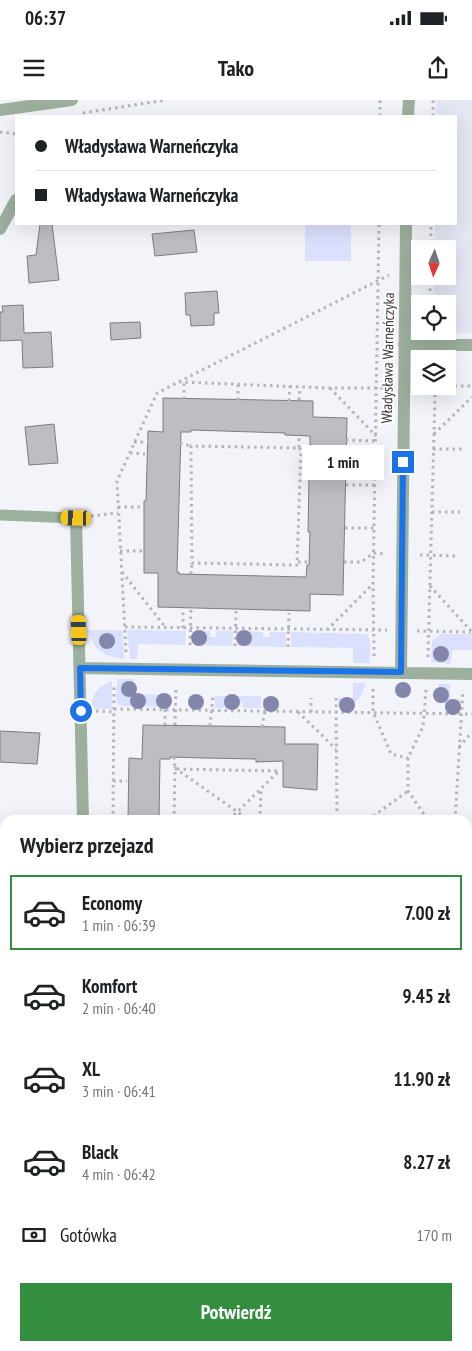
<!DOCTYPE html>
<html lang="pl">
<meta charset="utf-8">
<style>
:root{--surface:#fff;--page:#f6f6f6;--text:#202124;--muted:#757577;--line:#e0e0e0;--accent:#348e3f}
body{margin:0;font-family:"PT Sans Narrow",sans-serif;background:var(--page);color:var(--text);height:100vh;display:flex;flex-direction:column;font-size:19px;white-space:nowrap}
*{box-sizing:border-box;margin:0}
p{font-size:16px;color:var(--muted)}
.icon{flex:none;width:28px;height:28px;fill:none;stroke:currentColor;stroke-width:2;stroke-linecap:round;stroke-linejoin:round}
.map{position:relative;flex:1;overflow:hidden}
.side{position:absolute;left:0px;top:715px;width:472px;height:536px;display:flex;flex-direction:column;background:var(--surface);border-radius:15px 15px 0 0;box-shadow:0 5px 20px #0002}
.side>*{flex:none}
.top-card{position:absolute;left:15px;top:15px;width:442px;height:110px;border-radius:0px;box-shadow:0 5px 20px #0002;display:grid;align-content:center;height:110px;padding:0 20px;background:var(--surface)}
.needle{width:32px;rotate:183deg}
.fabs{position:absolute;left:411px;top:140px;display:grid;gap:10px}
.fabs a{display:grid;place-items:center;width:45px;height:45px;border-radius:0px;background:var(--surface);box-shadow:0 5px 20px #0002;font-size:25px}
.end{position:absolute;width:22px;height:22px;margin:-11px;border:6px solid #1a73e8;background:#fff;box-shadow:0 0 0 2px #fff}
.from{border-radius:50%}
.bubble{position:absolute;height:35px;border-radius:0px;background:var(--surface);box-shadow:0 5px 20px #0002;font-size:16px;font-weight:700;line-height:35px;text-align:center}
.car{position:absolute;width:15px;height:30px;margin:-15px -8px;border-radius:6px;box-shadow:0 0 4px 1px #0007;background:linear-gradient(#f5c518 24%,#345 0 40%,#f5c518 0 76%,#345 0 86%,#f5c518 0)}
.top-card b{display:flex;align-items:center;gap:18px;height:48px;font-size:19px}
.top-card b+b{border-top:1px solid var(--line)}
.top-card i{width:12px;height:12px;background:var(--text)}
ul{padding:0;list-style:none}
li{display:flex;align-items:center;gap:15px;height:75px;margin:0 10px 8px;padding:0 10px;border:2px solid transparent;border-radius:0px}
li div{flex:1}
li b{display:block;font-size:19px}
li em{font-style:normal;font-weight:700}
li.on{border-color:var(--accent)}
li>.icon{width:45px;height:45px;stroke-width:1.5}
h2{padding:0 20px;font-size:22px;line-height:60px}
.pay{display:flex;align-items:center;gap:12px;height:55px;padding:0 20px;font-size:19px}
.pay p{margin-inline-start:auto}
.button{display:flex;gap:10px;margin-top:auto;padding:10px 20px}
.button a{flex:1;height:58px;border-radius:0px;background:var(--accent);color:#fff;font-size:20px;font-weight:700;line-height:58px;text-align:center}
.status{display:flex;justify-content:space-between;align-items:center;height:35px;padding:0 25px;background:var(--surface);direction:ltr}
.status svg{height:14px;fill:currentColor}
header{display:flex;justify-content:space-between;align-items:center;height:65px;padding:0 20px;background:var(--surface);font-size:22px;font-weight:700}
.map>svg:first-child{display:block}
.built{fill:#e4e7f4}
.green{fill:#dae0fe}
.building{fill:#bdbec4;stroke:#7c7d83;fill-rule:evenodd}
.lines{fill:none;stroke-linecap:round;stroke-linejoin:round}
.path{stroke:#b4b4b9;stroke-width:3;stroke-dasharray:2.5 4;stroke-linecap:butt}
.service{stroke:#9cb09d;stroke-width:11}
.minor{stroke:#9cb09d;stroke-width:12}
.secondary{stroke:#728e73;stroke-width:12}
.tree{fill:#8487ab}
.route{stroke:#1a73e8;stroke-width:6}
.labels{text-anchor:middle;stroke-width:4;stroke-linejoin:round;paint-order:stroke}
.street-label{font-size:15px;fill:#37373a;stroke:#fff}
</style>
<div class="status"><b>06:37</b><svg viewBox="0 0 49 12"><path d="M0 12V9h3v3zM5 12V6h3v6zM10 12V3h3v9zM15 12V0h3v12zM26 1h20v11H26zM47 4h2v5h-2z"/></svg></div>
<header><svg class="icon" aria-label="menu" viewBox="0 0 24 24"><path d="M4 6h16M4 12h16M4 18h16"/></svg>Tako<svg class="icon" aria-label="share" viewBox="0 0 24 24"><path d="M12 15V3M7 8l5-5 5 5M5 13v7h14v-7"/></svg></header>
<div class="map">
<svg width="472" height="1251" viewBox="0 0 472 1251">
<rect width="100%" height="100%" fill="#f3f4fa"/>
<path class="built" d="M436 0H472V233H433V231H448V204H433L434 176H448V149H434L435 124H456V16H436Z
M472 1045V1142L468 1143V1046Z"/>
<path class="green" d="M305 124H351V161H305Z
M89 530H121L123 532 124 559C105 557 92 550 89 530Z
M129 530 186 531 185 545 138 544 137 559H130L127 532Z
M196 531H210V537H216L217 531H233L232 546 196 545Z
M238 531 263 532V537H270V532H286V547L238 546Z
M291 532 367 534 370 540V563H353V548L291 547Z
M441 534H472V550H452L451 564 431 562 432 541Z
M117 579H134V594L171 595 170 607 121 606 116 601Z
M112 581V609H90C94 592 96 588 112 581Z
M353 583H365C364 597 353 607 339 608L338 598H353Z
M438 584H450V599H460L459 609 457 611H451L442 601Z
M215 596H261V608H243V603H237V608H215Z
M267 1246H312L313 1251H268Z"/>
<path class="building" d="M40 124H52L59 180 29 183 27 156 36 155Z
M194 130 197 152 155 156 152 134Z
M217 191 219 213H214V225L191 226 190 215H186L185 193Z
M23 205 24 233 51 232 53 267 23 268 22 240 0 241V212H3L2 206Z
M140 222 141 238 111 240 110 223Z
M163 298 313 301V317L347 318 343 495 310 494V511L158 507V473H144V401H146L148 331 163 332ZM191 330 285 333V335L310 336V345H312L311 378H309L308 432H310L309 465H307L306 477 179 474V472H177L181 332H191Z
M54 324 58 363 29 365 25 327Z
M143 625 285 627V644H318L317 690 283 687V661L256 662V659L204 658 170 657V659H160L159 720H128L129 658 142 659Z
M0 631 40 633 37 664 0 662Z"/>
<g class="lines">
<path class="path" d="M83 13 166 0
M380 16V0
M433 16V0
M0 32 16 34
M431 149V124
M430 204V176
M179 282 330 288H387
M448 286H472
M330 288 376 336
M184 299V282
M238 300V284
M299 300 300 287
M289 301 290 286
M434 334 472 297
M346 340 376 341
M134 342H148
M180 343 191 346
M299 348 301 350 297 465 192 463 191 346 299 348V333
M433 349H462
M130 353 145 354
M346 385H375
M118 407H144
M432 412H460
M91 416 118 413
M345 428H374
M120 451H142
M420 455 459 456
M298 462H309
M344 462H361L374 453 386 454
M122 472 166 528
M191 474 192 463
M430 486 472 532
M125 527 387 530
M183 528V510
M327 530 373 484
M417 531 471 532
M190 545 191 508
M235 546 236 511
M288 547 289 513
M126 552 117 381 157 293 389 175
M374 556 373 484 379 124
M428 557 435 295 433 286
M373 589V612L391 654 408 658
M426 590 423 627 408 658V691L428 720
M336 598 337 720
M114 609 472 614
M96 611 114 612
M298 612 336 649
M311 612V598
M165 625V609
M175 625 176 586
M210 626 213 596
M262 627 265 611V596
M459 647 472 632
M174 657 175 668
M177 669 279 671 229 720
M113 681H127
M113 720 114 586
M174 720 175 668 249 720
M260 720 261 689
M312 720H318
M368 720 408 691
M455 720 463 590
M468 730H472
M468 760 472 764
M468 798 472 796
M468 985 472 984
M469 1096 472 1111
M0 1174 5 1175
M0 1221 5 1222
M317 1246 318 1251"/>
<path class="service" d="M0 415 76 418"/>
<path class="minor" d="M0 10 72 0
M408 16 409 0
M0 129 16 100
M404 245H472
M76 418 83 720
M80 568 472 574
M401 573 406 124
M468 1020 472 1019"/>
<path class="secondary" d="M468 1166 472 1165
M468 1179H472
M0 1197 5 1198"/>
</g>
<g class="tree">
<circle cx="199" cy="538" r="8"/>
<circle cx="244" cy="538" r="8"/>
<circle cx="107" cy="541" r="8"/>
<circle cx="441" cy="554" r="8"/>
<circle cx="129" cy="589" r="8"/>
<circle cx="403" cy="590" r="8"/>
<circle cx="441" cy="595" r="8"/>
<circle cx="138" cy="601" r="8"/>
<circle cx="164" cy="601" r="8"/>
<circle cx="196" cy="602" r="8"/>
<circle cx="232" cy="602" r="8"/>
<circle cx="271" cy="604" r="8"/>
<circle cx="347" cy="605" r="8"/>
<circle cx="453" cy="607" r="8"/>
</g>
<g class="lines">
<path class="route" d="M81 611 80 568 401 572 403 362"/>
</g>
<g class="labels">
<g class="street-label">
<text transform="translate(388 258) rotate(-89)" y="5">Władysława Warneńczyka</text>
</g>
</g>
</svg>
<div class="fabs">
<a><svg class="needle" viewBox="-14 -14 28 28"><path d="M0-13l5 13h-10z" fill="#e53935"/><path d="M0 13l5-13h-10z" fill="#757577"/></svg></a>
<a><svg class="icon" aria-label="locate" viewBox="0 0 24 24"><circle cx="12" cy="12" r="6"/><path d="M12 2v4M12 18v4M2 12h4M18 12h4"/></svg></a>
<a><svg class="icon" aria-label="layers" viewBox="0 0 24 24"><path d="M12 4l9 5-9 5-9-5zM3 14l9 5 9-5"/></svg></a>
</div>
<i class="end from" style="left:81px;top:611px"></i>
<i class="end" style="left:403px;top:362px"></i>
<div class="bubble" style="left:302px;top:345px;width:82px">1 min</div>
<i class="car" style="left:76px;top:418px;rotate:272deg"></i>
<i class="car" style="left:79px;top:530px;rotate:358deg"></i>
<div class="top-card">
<b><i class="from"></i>Władysława Warneńczyka</b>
<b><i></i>Władysława Warneńczyka</b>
</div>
<section class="side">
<h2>Wybierz przejazd</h2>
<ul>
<li class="on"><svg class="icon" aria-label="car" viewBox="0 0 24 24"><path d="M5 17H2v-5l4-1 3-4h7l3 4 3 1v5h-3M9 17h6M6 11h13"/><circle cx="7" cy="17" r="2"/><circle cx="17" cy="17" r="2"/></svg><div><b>Economy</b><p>1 min · 06:39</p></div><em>7.00 zł</em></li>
<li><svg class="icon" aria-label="car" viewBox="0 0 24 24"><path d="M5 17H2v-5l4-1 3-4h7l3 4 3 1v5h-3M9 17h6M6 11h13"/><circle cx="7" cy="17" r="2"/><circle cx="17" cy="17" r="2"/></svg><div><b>Komfort</b><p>2 min · 06:40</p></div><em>9.45 zł</em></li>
<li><svg class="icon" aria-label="car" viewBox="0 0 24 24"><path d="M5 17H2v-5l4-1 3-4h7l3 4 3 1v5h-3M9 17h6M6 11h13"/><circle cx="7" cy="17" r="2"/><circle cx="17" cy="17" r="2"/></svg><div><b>XL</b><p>3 min · 06:41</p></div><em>11.90 zł</em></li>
<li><svg class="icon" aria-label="car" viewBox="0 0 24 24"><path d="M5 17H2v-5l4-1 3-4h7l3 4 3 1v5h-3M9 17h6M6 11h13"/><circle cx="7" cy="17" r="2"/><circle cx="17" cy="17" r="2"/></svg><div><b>Black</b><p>4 min · 06:42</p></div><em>8.27 zł</em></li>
</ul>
<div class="pay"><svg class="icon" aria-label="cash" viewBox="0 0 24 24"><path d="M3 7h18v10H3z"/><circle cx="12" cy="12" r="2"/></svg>Gotówka<p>170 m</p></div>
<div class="button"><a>Potwierdź</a></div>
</section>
</div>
